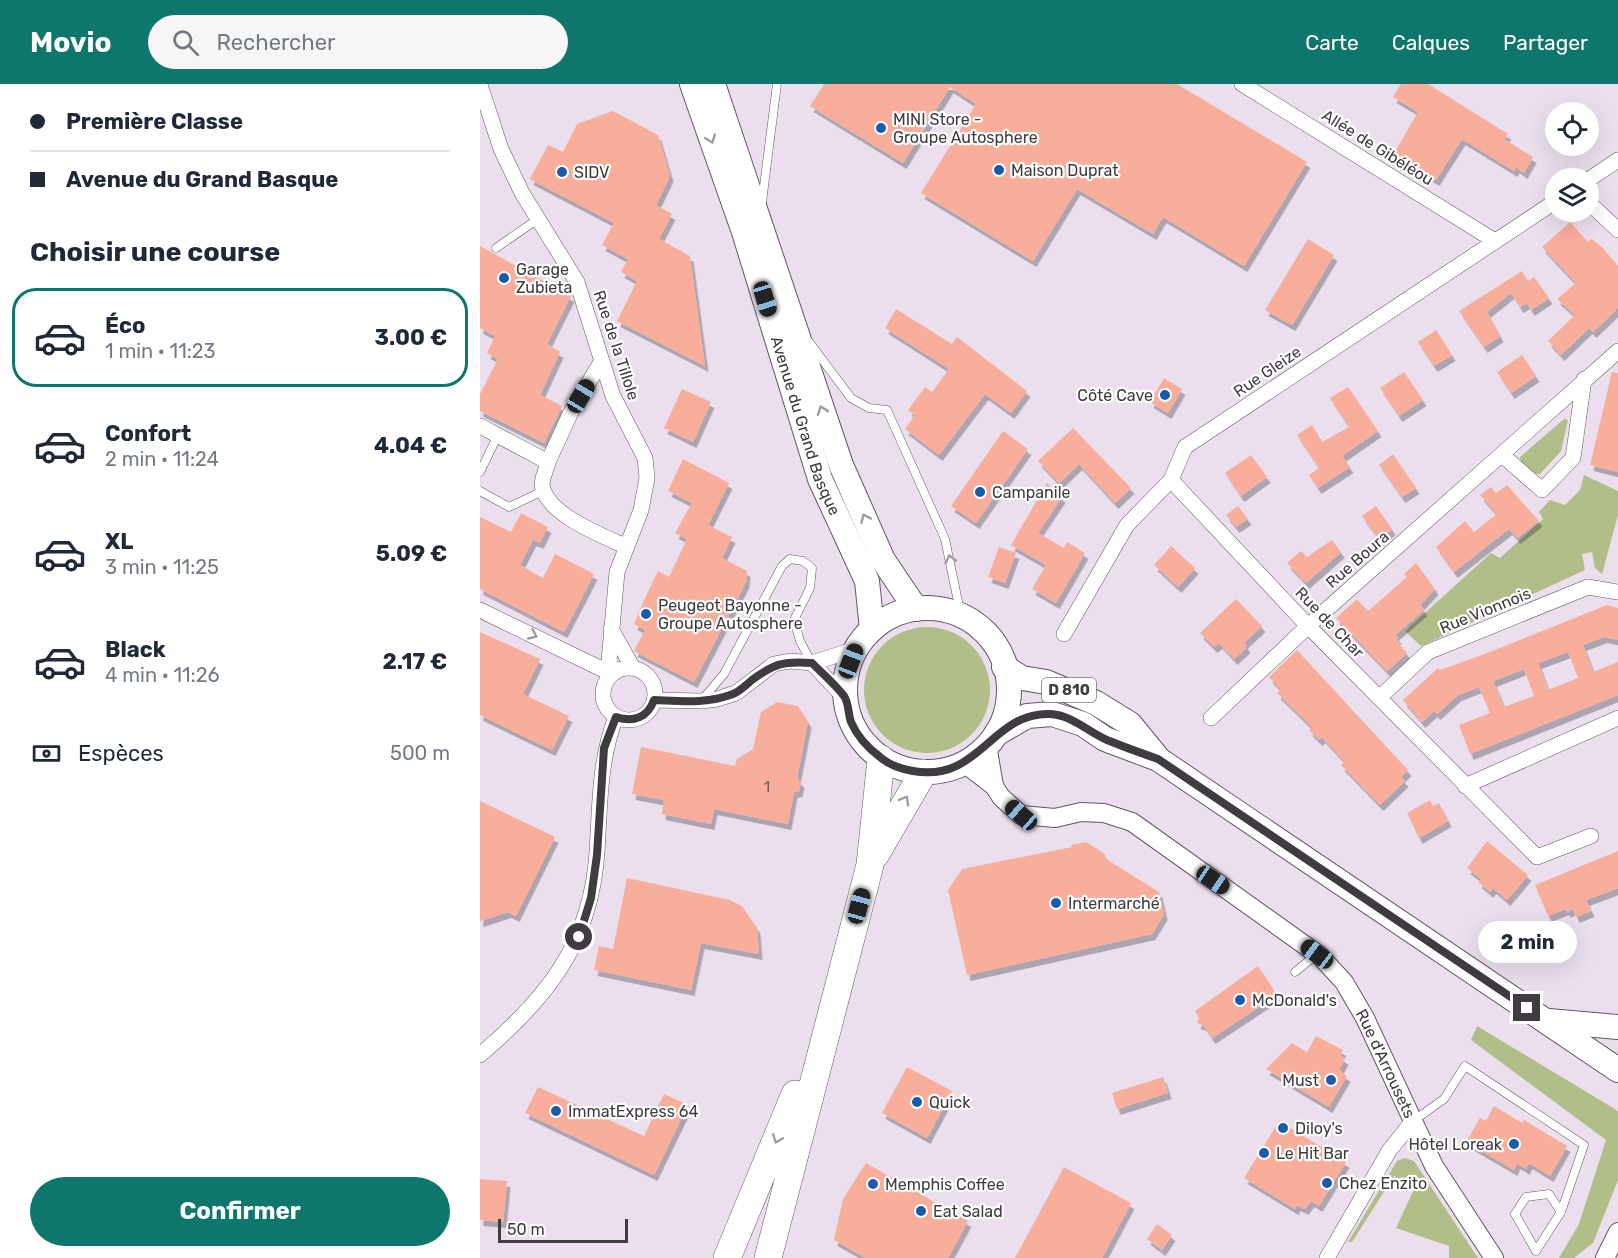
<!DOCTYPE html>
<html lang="fr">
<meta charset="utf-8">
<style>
:root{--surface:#fff;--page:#f6f6f7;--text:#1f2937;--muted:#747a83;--line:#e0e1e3;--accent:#0f766e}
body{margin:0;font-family:Rubik,sans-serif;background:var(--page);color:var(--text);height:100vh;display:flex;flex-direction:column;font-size:22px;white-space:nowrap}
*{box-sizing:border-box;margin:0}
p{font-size:20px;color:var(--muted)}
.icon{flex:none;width:33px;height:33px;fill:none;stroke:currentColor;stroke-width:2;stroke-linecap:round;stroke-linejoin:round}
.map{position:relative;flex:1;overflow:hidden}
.sheet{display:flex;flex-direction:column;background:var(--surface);width:480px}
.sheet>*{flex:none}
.top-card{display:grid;align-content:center;height:132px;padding:0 30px;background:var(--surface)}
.buttons{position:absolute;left:1065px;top:18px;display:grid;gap:12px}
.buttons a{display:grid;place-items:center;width:54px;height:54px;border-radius:50%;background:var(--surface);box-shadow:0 6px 24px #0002;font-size:30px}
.scale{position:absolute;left:18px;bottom:15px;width:130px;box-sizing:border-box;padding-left:6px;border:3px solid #3f3b40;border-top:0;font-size:16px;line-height:21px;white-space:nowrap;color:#3f3b40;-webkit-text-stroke:4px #fff;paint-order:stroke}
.end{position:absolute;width:27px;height:27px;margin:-14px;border:8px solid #3f3b40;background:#fff;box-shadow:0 0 0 3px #fff}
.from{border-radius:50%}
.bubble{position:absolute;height:42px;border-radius:21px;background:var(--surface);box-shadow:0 6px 24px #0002;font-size:20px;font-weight:700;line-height:42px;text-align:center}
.car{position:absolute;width:18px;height:36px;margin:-18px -9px;border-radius:8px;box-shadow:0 0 4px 2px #0007;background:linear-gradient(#222 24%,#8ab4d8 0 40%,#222 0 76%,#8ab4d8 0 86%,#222 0)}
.top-card b{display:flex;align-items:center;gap:21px;height:57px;font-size:22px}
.top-card b+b{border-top:2px solid var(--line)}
.top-card i{width:15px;height:15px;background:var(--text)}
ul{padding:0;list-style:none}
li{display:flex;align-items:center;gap:18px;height:99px;margin:0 12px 9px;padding:0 18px;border:3px solid transparent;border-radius:24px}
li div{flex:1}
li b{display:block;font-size:22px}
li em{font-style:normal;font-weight:700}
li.active{border-color:var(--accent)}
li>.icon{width:54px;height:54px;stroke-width:1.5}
h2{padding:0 30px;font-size:27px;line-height:72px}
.pay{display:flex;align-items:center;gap:15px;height:66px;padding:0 30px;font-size:22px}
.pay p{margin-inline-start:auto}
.action{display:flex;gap:12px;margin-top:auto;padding:12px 30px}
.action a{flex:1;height:69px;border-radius:36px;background:var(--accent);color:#fff;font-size:24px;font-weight:700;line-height:69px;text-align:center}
header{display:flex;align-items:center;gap:36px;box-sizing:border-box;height:84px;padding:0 30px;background:var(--accent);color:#fff}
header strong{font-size:28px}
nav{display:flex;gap:33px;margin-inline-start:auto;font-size:21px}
.search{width:420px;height:54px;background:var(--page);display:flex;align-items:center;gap:15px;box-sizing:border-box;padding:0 21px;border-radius:33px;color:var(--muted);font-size:22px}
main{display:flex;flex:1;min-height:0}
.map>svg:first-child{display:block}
.green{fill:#b1be89}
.building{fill:#f8ae9b;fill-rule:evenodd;filter:url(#shadow)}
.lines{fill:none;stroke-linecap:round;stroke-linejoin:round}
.service-casing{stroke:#615763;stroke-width:9}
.minor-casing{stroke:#615763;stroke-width:16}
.tertiary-casing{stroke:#615763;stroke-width:20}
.primary-casing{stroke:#615763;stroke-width:26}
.motorway-casing{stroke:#615763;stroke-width:28}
.service{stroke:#fff;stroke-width:8}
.minor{stroke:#fff;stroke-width:15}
.tertiary{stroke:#fff;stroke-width:18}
.primary{stroke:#fff;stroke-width:24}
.motorway{stroke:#fff;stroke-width:27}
.oneway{stroke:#9f9da0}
.route{stroke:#3f3b40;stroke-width:8}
.poi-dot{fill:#185bab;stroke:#fff;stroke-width:2}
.labels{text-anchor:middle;stroke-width:4.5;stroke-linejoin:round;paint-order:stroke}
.number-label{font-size:14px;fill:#6d5857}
.shield{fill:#fff;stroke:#797679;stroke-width:1.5}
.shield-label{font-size:15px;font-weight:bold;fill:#3f3b40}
.poi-label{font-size:16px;fill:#3f3b40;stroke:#fff;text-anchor:start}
.street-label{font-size:16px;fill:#3f3b40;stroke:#fff}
</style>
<header>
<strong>Movio</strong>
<div class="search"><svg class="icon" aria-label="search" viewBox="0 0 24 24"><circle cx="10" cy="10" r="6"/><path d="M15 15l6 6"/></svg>Rechercher</div>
<nav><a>Carte</a><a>Calques</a><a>Partager</a></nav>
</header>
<main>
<section class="sheet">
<div class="top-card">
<b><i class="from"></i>Première Classe</b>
<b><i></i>Avenue du Grand Basque</b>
</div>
<h2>Choisir une course</h2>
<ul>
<li class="active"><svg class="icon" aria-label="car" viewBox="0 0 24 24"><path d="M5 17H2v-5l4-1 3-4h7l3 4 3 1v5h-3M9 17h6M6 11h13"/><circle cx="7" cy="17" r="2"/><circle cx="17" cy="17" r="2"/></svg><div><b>Éco</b><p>1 min · 11:23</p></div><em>3.00 €</em></li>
<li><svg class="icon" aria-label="car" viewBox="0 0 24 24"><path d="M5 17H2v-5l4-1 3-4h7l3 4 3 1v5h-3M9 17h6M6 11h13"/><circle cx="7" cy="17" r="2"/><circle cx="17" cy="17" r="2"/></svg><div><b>Confort</b><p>2 min · 11:24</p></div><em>4.04 €</em></li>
<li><svg class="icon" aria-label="car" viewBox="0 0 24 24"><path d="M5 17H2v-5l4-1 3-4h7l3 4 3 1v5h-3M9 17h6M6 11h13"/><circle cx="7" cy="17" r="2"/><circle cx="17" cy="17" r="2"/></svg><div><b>XL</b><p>3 min · 11:25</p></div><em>5.09 €</em></li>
<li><svg class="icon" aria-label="car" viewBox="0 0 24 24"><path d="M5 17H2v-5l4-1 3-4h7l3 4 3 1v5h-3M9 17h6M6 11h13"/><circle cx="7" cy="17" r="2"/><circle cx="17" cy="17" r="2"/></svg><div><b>Black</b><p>4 min · 11:26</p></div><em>2.17 €</em></li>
</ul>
<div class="pay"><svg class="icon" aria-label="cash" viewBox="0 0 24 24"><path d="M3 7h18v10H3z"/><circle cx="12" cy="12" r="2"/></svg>Espèces<p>500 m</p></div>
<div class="action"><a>Confirmer</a></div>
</section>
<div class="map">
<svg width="1138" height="1174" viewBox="0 0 1138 1174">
<defs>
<filter id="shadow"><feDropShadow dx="3.5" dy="6" stdDeviation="0" flood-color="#0004"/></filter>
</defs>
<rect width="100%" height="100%" fill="#ebdfed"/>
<path class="green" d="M1084 335 1088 336 1081 367 1060 390H1053L1041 378 1040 373Z
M1104 391 1138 407V431L1122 490 1115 484 1112 468 1102 470 1105 486 941 562 925 547 1011 469 1020 474 1063 435 1059 428 1070 416 1085 421 1100 406Z
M384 606a63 63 0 1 1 126 0a63 63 0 1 1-126 0Z
M997 942 1138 1027V1096L1113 1159 1094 1174H1079L1099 1140 1126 1056 991 956Z
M925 1074 934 1077 998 1174H969V1162L916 1144 934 1105 914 1092 872 1158H868L917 1077Z"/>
<path class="building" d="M344 0H697L827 78 764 182 683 133 673 150 597 105 553 177 441 109 496 20 470 3 423 79 330 22Z
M921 0H948L1028 50 1024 55 1053 73 1044 89 1036 83 1034 87 982 55 956 96 913 71 938 28 913 13Z
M133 27 178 51 190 92 176 121 192 130 179 155 210 172 225 282 137 237 157 197 141 188 148 175 122 161 134 139 50 95 68 61 83 68 97 40Z
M1090 138 1108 158 1112 155 1122 163 1138 182V224L1113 248 1109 244 1081 271 1068 257 1095 231 1077 215 1096 199 1062 163Z
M828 155 854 171 812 241 785 226Z
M0 162 91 212 67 260 80 268 60 311 82 322 64 359 0 327V310L18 275 7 269 15 252 0 244Z
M1042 187 1047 196 1007 228 1020 252 1004 263 979 227Z
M1054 193 1069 214 1051 226 1047 219 1040 223 1031 209Z
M416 225 472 260 477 253 547 307 531 329 505 310 459 371 425 345 435 331 428 326 445 303 452 308 469 285 405 244Z
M956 246 972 271 954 282 938 258Z
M1042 271 1056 292 1031 309 1017 288Z
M924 288 943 316 919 332 900 304Z
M1132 288 1138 289V388L1110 381Z
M684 294 702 305 688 329 670 318Z
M868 303 898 347 862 372 870 383 838 404 829 391 839 384 817 351 832 341 842 358 869 343 850 314Z
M202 305 231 318 213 358 184 344Z
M593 344 651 404 635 419 599 380 579 399 558 377Z
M523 347 548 365 496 439 471 422Z
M913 370 936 404 922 413 899 381Z
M771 371 787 393 761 412 745 389Z
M203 375 249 399 228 441 252 453 242 474 267 487 266 498 214 598 154 567 165 546 154 540 165 514 178 487 189 493 207 455 195 449 212 419 188 407Z
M567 399 582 413 558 449 584 464 587 458 605 469 576 519 552 505 566 481 531 461Z
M1027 401 1059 437 1037 454 1029 445 974 488 956 463 985 437 994 448 1017 430 1000 411 1011 403 1016 409Z
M758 422 768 435 756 443 746 431Z
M896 422 912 445 900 456 882 432Z
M41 429 68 443 60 459 53 456 40 481 63 494 75 470 114 490 84 548 0 505V433L31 448Z
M852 456 861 468 826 499 807 479 821 467 827 473Z
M691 462 715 484 698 503 674 481Z
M519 463 536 469 525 499 508 493Z
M936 479 955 505 940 521 944 526 915 551 918 554 916 556 927 569 907 587 856 534 877 515 888 527 927 493 924 490Z
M756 515 782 542 764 559 767 563 754 575 739 559 734 563 720 549Z
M1127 521 1138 524V556L1124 553 1103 561 1113 588 1138 578V611L990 670 979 641 1010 629 999 603 978 611 957 630 954 627 942 638 923 616 958 584 960 586 1002 571ZM1088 568 1098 594 1068 606 1058 579ZM1044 585 1054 612 1024 623 1013 597Z
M0 548 60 575 43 610 89 632 72 666 0 631Z
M817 566 928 686 921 693 925 697 900 721 861 681 865 678 842 653 839 656 829 646 832 643 797 609 801 606 789 593Z
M297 618 318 622 328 638 317 694 321 698 319 707 314 708 308 740 234 725 231 740 182 730 184 716 152 710 161 663 255 682 257 675 273 665 281 628Z
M950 716 953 722 959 719 968 737 939 754 927 729Z
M0 717 75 753 36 832 28 828 0 837Z
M1007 757 1048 791 1027 816 1013 804 1010 808 998 798 1001 795 987 784Z
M606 758 625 770 626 775 679 808 684 830 672 850 487 891 468 806 482 785 592 763 591 761Z
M1138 767V804L1106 816 1111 827 1096 833 1093 825 1087 828 1086 825 1068 832 1055 801Z
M147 794 250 816 262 822 277 844 279 870 221 859 211 906 114 886 119 862 133 865Z
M778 882 797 911 732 954 723 941 717 939 719 934 715 927Z
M836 952 863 966 860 971 865 975 859 986 867 992 849 1023 786 985 812 959 827 968Z
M427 983 472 1007 447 1054 402 1029Z
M683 993 688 1009 637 1025 632 1009Z
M58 1003 164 1052 184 1010 208 1021 174 1091 45 1029Z
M1014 1022 1042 1039 1044 1036 1087 1062 1070 1092 1049 1079 1046 1085 1037 1079 1034 1086 986 1058 1000 1034 1006 1037Z
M799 1037 866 1078 839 1122 831 1117 825 1125 817 1121 815 1125 764 1094Z
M386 1079 488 1137 468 1174H386L354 1156 363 1115Z
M584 1083 651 1119 622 1174H535Z
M0 1095 27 1097 23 1138 0 1136Z
M677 1140 692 1151 682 1166 667 1155Z"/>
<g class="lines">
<defs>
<path id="service" d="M282 118 297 0
M16 164 58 135
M329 258 371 314 389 324 407 326 465 455 481 532
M0 388 18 351
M0 407 29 423 65 406
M221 617 244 590 302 482 310 475 323 477 332 484 330 504 314 536 320 557 331 578
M815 888 837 870
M933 1037 964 1015 985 982 1104 1061 1081 1128 1056 1167 1035 1130 1046 1113 1069 1110 1081 1128"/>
<path id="minor" d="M762 0 1015 157
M0 1 21 65 42 109 97 198 133 312 165 374 167 394 161 426 137 488 129 577 134 589
M1108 96 1138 76
M1108 118 1138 146
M0 342 68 378C67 384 62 394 62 401 66 430 121 451 145 462
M1022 371 1062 406 1093 374 1104 295
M68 378 91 328 121 278
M691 396 828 542 1057 773 1111 752
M0 526 132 590
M131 545 153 584
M584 550 647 441 691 396 705 363 1076 117
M332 579 365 614
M123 610a26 26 0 1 1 52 0a26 26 0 1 1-52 0Z
M899 614 948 568 1108 503 1138 508
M174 616 221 617 237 615 256 609 294 580 310 577 332 579 376 565
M731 634 828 542 1138 267
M985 702 1138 634
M0 971C67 914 111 860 117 768 120 722 119 676 136 633
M847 1174 909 1067 932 1038"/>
<g id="tertiary">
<path d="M507 661 514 702"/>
<path id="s1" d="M484 679 514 702 521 713 541 731 575 734 601 728 624 729 652 738 840 872 864 898 885 934 954 1082 1014 1174"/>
<path d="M1125 1174 1138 1148"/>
</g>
<g id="primary">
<path id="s2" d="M212 0 264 148 340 395 387 497 392 545"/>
<path d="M233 0 361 381 403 476 436 525"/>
<circle cx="447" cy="606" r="82"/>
<path d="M524 583 542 594 566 598 616 619 650 640 677 673"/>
<path d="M516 650 547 632 572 630 603 640 625 655 678 675 1138 986"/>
<path d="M1069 937 1138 943"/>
</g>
<path id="motorway" d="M396 770 443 689
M247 1174 315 1010
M288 1174 390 781 401 675"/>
</defs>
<use href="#service" class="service-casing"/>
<use href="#minor" class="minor-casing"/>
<use href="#tertiary" class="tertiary-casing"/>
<use href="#primary" class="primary-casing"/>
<use href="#motorway" class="motorway-casing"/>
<use href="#service" class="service"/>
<use href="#minor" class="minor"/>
<use href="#tertiary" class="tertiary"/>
<use href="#primary" class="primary"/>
<use href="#motorway" class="motorway"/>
</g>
<defs><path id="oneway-chevron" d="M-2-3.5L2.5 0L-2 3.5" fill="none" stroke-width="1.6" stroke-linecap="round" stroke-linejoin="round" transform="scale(1.5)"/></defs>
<g class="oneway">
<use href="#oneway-chevron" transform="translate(231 55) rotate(70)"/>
<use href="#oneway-chevron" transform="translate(342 326) rotate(-109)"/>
<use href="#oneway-chevron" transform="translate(385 434) rotate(-114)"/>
<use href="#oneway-chevron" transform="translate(470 475) rotate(-104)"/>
<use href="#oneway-chevron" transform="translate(53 551) rotate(25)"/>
<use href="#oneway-chevron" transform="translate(425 716) rotate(-60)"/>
<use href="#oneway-chevron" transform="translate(297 1055) rotate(112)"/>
</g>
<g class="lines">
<path class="route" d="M99 853 111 814 117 771 124 664 136 633C154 639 168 633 174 616 201 617 227 620 253 610 260 607 266 601 272 596 295 579 304 577 332 579 343 590 355 600 364 612 369 619 368 630 371 638 377 652 388 664 400 673 409 681 421 685 433 687 500 699 511 628 570 630 592 631 608 648 627 656 644 663 661 669 678 675L1047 924"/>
</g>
<g class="poi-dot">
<circle cx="401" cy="44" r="6"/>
<circle cx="519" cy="86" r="6"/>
<circle cx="82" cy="88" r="6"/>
<circle cx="24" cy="194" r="6"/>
<circle cx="685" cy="311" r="6"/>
<circle cx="500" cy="408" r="6"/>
<circle cx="166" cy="530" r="6"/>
<circle cx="576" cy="819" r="6"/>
<circle cx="760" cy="916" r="6"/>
<circle cx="851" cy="996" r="6"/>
<circle cx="437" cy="1018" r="6"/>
<circle cx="76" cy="1027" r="6"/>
<circle cx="803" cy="1044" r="6"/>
<circle cx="1034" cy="1060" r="6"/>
<circle cx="784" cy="1069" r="6"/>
<circle cx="847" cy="1099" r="6"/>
<circle cx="393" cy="1100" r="6"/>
<circle cx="441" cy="1127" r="6"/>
</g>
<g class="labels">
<g class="number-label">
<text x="287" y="708">1</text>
</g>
<rect class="shield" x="562" y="594" width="54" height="24" rx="4.5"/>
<g class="shield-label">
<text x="589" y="611">D 810</text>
</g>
<g class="poi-label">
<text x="413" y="41">MINI Store -<tspan x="413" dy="18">Groupe Autosphere</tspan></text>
<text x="531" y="92">Maison Duprat</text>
<text x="94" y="94">SIDV</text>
<text x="36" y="191">Garage<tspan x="36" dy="18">Zubieta</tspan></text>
<text x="673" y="317" text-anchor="end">Côté Cave</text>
<text x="512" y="414">Campanile</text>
<text x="178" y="527">Peugeot Bayonne -<tspan x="178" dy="18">Groupe Autosphere</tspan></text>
<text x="588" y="825">Intermarché</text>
<text x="772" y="922">McDonald's</text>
<text x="839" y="1002" text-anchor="end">Must</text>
<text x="449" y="1024">Quick</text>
<text x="88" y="1033">ImmatExpress 64</text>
<text x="815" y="1050">Diloy's</text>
<text x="1022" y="1066" text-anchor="end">Hôtel Loreak</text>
<text x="796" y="1075">Le Hit Bar</text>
<text x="859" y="1105">Chez Enzito</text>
<text x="405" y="1106">Memphis Coffee</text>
<text x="453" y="1133">Eat Salad</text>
</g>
<g class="street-label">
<text transform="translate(898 63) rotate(32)" y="6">Allée de Gibéléou</text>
<text transform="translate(137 261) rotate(72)" y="6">Rue de la Tillole</text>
<text transform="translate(787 287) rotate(-34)" y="6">Rue Gleize</text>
<text dy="6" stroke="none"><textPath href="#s2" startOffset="360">Avenue du Grand Basque</textPath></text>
<text transform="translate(877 475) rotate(-41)" y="6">Rue Boura</text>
<text transform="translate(1005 526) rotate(-22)" y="6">Rue Vionnois</text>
<text transform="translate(850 538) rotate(46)" y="6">Rue de Char</text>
<text dy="6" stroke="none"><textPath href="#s1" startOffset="549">Rue d'Arrousets</textPath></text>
</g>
</g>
</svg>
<div class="buttons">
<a><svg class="icon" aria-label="locate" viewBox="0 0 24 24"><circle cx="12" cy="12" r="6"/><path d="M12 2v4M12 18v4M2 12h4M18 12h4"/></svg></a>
<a><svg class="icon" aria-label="layers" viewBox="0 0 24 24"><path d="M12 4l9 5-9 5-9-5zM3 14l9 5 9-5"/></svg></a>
</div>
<div class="scale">50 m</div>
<i class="end from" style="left:99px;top:853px"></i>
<i class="end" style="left:1047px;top:924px"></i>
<div class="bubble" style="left:998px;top:837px;width:99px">2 min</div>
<i class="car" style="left:285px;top:215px;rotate:163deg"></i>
<i class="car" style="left:101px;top:312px;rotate:31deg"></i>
<i class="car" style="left:371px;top:577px;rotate:21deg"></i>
<i class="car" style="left:541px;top:731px;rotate:311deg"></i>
<i class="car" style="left:733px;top:796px;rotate:124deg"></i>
<i class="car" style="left:379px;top:822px;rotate:15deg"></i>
<i class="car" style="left:837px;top:870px;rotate:307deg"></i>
</div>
</main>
